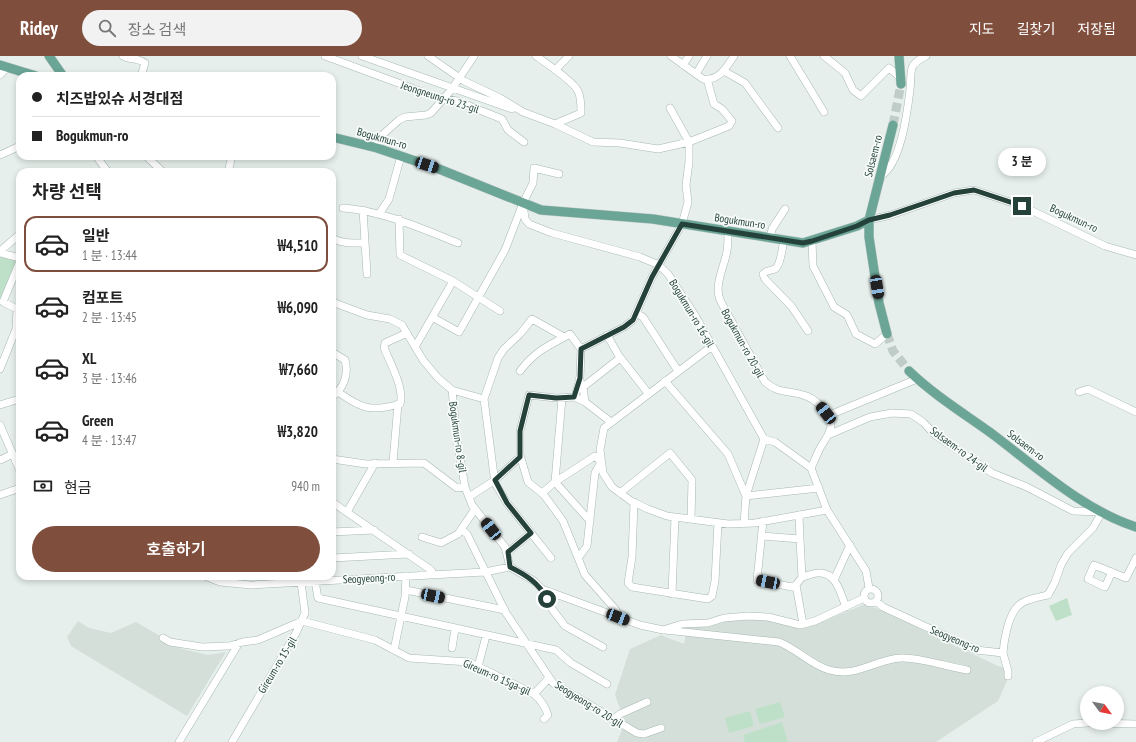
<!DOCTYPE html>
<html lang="ko">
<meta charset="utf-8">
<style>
:root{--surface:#fff;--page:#f2f2f2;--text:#222;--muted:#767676;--line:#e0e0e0;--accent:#804e3d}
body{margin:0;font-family:"PT Sans Narrow","Noto Sans KR",sans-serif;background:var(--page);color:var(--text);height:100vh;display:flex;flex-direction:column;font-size:15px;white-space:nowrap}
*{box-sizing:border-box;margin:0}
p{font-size:13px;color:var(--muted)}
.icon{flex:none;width:22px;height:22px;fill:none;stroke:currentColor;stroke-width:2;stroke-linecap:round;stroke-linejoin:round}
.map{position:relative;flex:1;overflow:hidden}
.drawer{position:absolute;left:16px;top:112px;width:320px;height:412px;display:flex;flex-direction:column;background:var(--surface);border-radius:12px;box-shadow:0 2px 6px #0003}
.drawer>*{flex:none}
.hud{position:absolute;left:16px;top:16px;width:320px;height:88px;border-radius:12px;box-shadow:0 2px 6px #0003;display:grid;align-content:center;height:88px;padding:0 16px;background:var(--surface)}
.needle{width:26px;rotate:123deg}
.controls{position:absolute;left:1080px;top:630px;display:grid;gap:8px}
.controls a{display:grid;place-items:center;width:44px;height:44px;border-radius:50%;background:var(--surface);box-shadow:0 2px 6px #0003;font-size:20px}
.end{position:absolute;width:18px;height:18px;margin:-9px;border:5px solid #24423a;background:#fff;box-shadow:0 0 0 2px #fff}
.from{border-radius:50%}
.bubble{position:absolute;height:28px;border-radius:14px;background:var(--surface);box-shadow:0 2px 6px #0003;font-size:13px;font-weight:600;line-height:28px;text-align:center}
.car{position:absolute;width:12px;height:24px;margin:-12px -6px;border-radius:5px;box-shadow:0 0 3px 1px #0007;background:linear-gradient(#222 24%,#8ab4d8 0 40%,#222 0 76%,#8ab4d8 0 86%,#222 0)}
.hud b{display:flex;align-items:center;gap:14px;height:38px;font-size:15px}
.hud b+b{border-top:1px solid var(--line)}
.hud i{width:10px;height:10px;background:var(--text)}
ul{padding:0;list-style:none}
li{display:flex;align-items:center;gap:12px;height:56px;margin:0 8px 6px;padding:0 8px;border:2px solid transparent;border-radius:12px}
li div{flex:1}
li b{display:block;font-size:15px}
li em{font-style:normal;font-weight:600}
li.selected{border-color:var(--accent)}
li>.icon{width:36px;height:36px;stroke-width:1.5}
h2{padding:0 16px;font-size:18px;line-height:48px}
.pay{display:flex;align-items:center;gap:10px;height:44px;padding:0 16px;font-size:15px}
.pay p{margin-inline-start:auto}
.cta{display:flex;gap:8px;margin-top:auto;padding:8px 16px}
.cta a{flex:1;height:46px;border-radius:24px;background:var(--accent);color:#fff;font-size:16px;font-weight:600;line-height:46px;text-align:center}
header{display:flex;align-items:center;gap:24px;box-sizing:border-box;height:56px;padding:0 20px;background:var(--accent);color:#fff}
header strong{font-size:19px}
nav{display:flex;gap:22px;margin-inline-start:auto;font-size:14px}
.search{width:280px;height:36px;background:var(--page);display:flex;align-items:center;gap:10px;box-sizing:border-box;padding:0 14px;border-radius:22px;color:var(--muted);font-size:15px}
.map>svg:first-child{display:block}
.built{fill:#d4dfda}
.green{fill:#bfe0c8}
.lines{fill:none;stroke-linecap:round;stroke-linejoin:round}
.major-tunnel{stroke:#bfccc8;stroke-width:9;stroke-dasharray:9 4.5;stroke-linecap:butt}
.minor-casing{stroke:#a8b8b2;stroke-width:8}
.major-casing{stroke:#c2cac8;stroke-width:10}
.minor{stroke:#fff;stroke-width:7}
.major{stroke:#6aa596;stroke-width:9}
.route{stroke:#24423a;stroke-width:5}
.labels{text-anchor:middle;stroke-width:3.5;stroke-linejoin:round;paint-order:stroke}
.street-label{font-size:11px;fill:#24423a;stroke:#f7fbf9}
</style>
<header>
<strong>Ridey</strong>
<div class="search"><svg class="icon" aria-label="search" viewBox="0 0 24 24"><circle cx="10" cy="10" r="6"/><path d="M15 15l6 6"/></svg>장소 검색</div>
<nav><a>지도</a><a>길찾기</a><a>저장됨</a></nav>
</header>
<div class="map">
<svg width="1136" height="686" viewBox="0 0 1136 686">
<rect width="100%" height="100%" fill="#e6efeb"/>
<path class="built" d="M863 549 876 552 998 610 1012 614 998 645 936 686H617L625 666 615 639 630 593 661 579 684 588 687 570 709 571 729 565 759 562 799 572 811 570Z
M78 565 89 572 111 577 136 566 182 593 208 599 226 596 187 660 71 590 67 581Z"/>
<path class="green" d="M0 199 17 204 0 243Z
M1067 542 1072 559 1056 565 1049 550Z
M780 646 785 661 760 668 755 653Z
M750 655 754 670 729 677 725 662Z
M782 666 788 686H745L743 679Z"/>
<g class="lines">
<path class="major-tunnel" d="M893 69 901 28
M887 278 893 295 909 315"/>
<defs>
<path id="minor" d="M123 0C130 5 135 0 145 7L141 20
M325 0 436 41 457 45 502 63 508 74 524 86
M362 0 512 53
M428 0 464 25 500 42 523 56 555 68 581 57C581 49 581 41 578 35 573 25 546 7 536 0
M671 0 703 23C719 25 726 12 734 0
M790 0 824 56
M824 0 845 17 853 34 861 40 889 12 901 22
M683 9 689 0
M555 14 569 0
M724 15 745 27 778 72
M696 18 707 0
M0 19 8 11
M555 68 593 86 620 87 658 93 689 86 729 70 732 65 722 53 714 48 707 23
M377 92 380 81 399 64 405 61 426 59 431 57 452 33 474 0
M0 99 20 90
M96 100 108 116
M146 100 163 116
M228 116 232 100
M881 120C901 107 907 58 910 34 911 27 910 19 912 12 914 6 920 3 926 0
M523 147 525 163 529 168 552 177 640 201 659 209 668 218 696 261 764 383 746 440 744 467
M343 152C383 155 420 172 458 187
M363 154 367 218
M379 158 389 143 401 100
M399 163 400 199 453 225 500 255
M869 164 891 159 954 137 974 134 1022 150 1105 190 1136 199
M728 176C728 182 728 189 727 195 724 212 713 230 721 246L765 326C779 338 787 334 803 339 815 342 830 356 831 370 831 372 829 376 828 379
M332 182C342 188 354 187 365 187
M770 182 772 173 785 153
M784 185C782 191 781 209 775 213 770 215 767 214 763 218L765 223 792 251 808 275
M812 185 813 210 834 251 847 259 856 278 875 288 887 278
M0 195 20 178
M0 197 20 202
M332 246 367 259 390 263 402 269 423 304 438 322 452 334 457 384 465 431 472 449 505 491 510 511
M636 257 643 261 678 315
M432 261 459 276 505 194 523 147 533 127 534 112 559 118
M607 279 619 300 648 337
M712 290 604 372 600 394 603 417 612 431 631 445 648 453 667 460 728 468 755 467 827 454
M415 291 453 225
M581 293 624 271 633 264 652 221 682 168 688 146 686 129 689 106V86L670 52
M332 296 345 304C349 318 344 332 332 341
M0 313 16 273 17 253 3 246 20 205
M520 315C535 295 548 290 570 278L581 293 580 322 575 341
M579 323 583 331 585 346 611 366
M665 325 728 398 746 440 819 432
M583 331 620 302
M452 334 484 343
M338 336C362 353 371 356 400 348 405 334 390 306 384 292L385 287 407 277
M1079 336 1088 333 1136 356
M585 346 575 341 556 342 529 339 520 375V399L528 426 544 439 563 465 585 519 616 554 618 561
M0 349 16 344H20
M827 360 917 323
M0 369 20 415
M764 383 775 386 811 412 827 454 866 515 869 532
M332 403 366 408 424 407 457 432 465 431
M0 404 13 398
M393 406 398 348
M811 412 820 392 828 379 870 361 892 357 911 358 923 366 935 379 992 417 1027 431 1073 455 1102 456 1093 472 1068 497 1061 509 1055 526 1048 539C1039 541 1025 543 1018 550 1008 560 1004 584 1003 597L976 594 883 551 876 545
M542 437 555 426 562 342
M620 437 670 397 692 424 691 463
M0 439 20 432
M469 441 495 424 520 401
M332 446 431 514 434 519
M634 446 632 501 628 527 632 531 708 543 712 540 715 525 718 467
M347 456 375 407
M799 459 800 483
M462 474 467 478 506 557 553 627 637 677 644 678 661 672
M332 476 374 474
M761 480 800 483 802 521 796 529 792 531 757 524 763 465
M422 481 441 487 458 478 475 453
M508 496 531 477
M579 501 587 490 595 417 601 406 595 400 555 426 590 465
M332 502 409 498
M551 502 507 447 495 427 484 343 498 302 504 293 520 278 532 263 564 281
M1112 516 1105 531 1088 523 1094 509 1126 522 1136 502
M205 520 220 526 251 529 485 516 510 511 534 525 542 533 640 569 663 574 682 568 708 567 724 562 748 560 768 561 800 569 815 565 864 542
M802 521C808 520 815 516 821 517 837 518 841 539 846 551
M834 524 850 489
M315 525 318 542 556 594 571 607 607 628
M796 529 803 568
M864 540a7 7 0 1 1 14 0a7 7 0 1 1-14 0Z
M542 533 552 553 565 570 603 591
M406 534 505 554
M672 538 675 461
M665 574 779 586C797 593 811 609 829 614 856 622 876 603 901 602 918 601 949 611 967 614
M163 582 170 586 202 591 229 590 243 586 258 584 302 565 375 584 409 602 469 606 534 638 549 622
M452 592 455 573
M394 594 405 541 406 520
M1003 597 1008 615V620
M478 611 486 580
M534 638C541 644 545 650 548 659L544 663
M613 664 620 658 647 646
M1098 667 1136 668
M179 686 239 587
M232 686 296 577 305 557 301 526
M1036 686 1073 668 1087 667"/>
<path id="major" d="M49 0 63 20
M899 0 901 28
M0 9 36 20
M332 81 377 92 439 113 541 154 653 163 803 187 857 170 869 164
M887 278 879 247 869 181V164L893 69
M909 315C934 339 963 357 991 377 1035 410 1083 454 1136 471"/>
</defs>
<use href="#minor" class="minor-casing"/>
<use href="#major" class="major-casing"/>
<use href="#minor" class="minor"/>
<use href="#major" class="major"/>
</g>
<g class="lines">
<path class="route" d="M547 543C539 527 526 519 510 511L508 496 531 477 507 447 495 424 520 401V375L529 339 556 342 574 341 580 322 581 293 624 271 633 264 652 221 682 168 803 187 812 185 857 170 869 164 890 159 954 137 974 134 1022 150"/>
</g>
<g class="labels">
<g class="street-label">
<text transform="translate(440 41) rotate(18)" y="4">Jeongneung-ro 23-gil</text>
<text transform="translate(382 82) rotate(16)" y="4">Bogukmun-ro</text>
<text transform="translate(873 100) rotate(-76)" y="4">Solsaem-ro</text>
<text transform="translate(1074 162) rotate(25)" y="4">Bogukmun-ro</text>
<text transform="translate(740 165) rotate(9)" y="4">Bogukmun-ro</text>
<text transform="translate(692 257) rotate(59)" y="4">Bogukmun-ro 16-gil</text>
<text transform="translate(743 287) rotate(61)" y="4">Bogukmun-ro 20-gil</text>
<text transform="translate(458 381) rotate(82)" y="4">Bogukmun-ro 8-gil</text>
<text transform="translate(1026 389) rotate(37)" y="4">Solsaem-ro</text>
<text transform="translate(959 393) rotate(36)" y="4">Solsaem-ro 24-gil</text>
<text transform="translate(369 522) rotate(-3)" y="4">Seogyeong-ro</text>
<text transform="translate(955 583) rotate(23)" y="4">Seogyeong-ro</text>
<text transform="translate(277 609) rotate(-59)" y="4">Gireum-ro 15-gil</text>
<text transform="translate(497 621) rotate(24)" y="4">Gireum-ro 15ga-gil</text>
<text transform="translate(589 648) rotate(32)" y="4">Seogyeong-ro 20-gil</text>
</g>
</g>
</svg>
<div class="controls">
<a><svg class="needle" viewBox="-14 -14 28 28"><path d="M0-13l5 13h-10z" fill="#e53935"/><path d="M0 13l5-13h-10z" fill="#767676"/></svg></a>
</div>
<i class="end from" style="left:547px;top:543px"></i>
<i class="end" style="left:1022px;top:150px"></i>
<div class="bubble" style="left:998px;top:92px;width:48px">3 분</div>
<i class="car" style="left:427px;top:109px;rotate:108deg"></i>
<i class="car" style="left:877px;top:231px;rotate:171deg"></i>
<i class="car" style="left:826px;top:357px;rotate:322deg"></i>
<i class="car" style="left:491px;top:473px;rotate:322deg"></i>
<i class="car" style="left:768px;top:526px;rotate:281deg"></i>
<i class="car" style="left:433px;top:540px;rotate:102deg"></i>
<i class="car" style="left:618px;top:561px;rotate:111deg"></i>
<div class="hud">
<b><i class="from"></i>치즈밥있슈 서경대점</b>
<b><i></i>Bogukmun-ro</b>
</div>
<section class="drawer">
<h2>차량 선택</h2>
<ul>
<li class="selected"><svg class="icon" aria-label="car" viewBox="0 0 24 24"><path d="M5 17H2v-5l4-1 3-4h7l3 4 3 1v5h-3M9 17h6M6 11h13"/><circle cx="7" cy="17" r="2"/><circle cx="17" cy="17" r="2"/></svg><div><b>일반</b><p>1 분 · 13:44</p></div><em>₩4,510</em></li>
<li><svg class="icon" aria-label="car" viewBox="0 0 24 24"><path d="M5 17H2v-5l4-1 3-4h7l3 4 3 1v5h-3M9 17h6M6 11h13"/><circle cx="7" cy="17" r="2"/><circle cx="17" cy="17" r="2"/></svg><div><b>컴포트</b><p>2 분 · 13:45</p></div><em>₩6,090</em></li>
<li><svg class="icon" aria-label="car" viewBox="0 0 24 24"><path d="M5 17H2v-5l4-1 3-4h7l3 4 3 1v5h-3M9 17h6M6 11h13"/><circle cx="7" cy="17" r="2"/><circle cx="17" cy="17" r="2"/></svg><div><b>XL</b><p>3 분 · 13:46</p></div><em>₩7,660</em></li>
<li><svg class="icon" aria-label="car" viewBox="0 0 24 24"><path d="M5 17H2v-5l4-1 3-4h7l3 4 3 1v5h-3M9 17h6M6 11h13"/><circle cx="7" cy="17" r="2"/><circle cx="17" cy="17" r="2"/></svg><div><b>Green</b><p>4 분 · 13:47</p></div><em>₩3,820</em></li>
</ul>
<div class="pay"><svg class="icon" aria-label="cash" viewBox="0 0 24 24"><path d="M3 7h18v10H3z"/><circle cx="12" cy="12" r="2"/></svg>현금<p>940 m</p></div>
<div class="cta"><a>호출하기</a></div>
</section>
</div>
